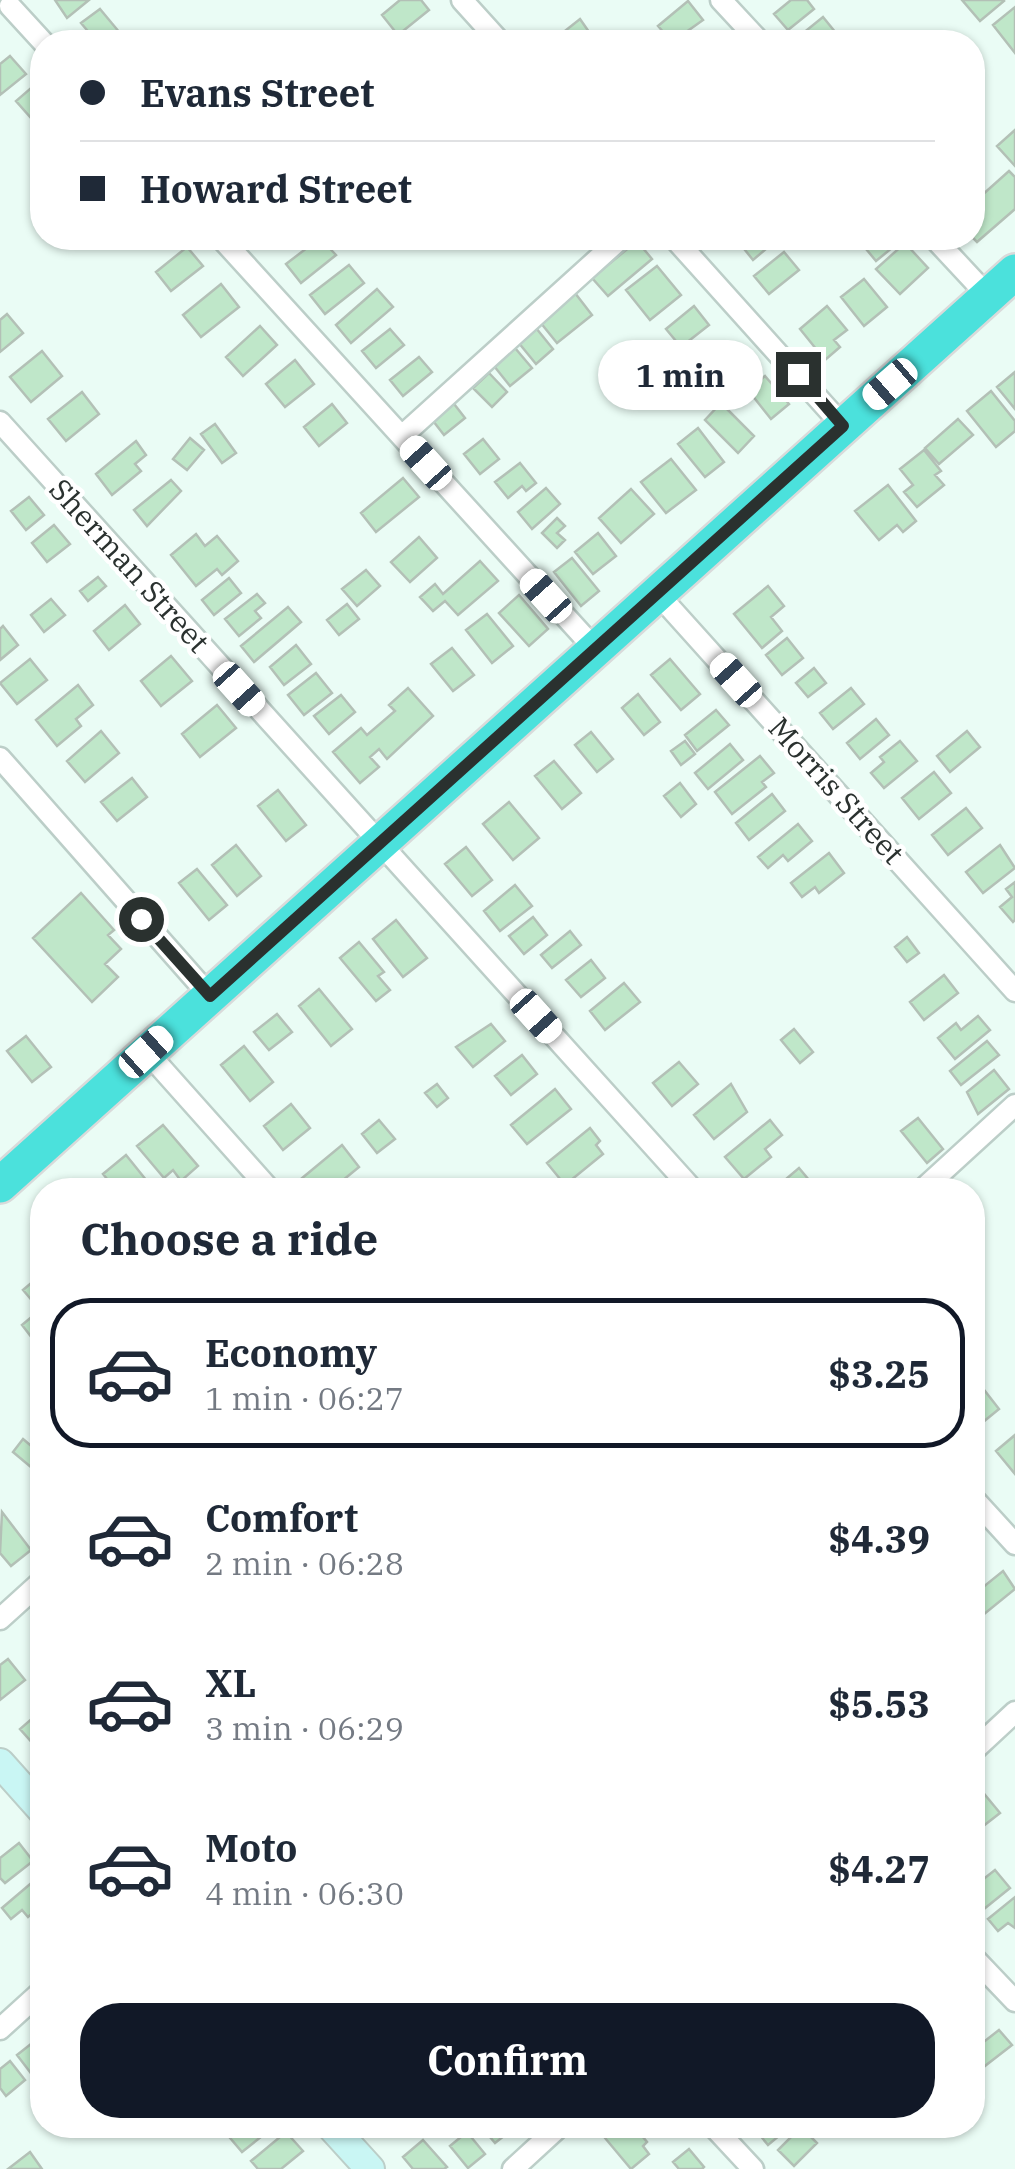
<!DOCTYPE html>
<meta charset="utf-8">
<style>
:root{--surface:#fff;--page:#f6f6f7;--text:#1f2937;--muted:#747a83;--line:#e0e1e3;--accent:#111827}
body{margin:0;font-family:"IBM Plex Serif",serif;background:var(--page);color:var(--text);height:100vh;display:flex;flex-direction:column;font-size:38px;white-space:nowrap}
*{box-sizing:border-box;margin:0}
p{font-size:32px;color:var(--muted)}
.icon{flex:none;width:55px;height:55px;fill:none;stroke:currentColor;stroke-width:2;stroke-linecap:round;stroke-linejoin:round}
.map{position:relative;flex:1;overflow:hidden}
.sheet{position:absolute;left:30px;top:1178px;width:955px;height:960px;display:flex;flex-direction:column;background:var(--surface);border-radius:40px;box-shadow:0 2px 8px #0004}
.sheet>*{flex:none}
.banner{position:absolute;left:30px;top:30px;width:955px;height:220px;border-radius:40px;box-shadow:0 2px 8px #0004;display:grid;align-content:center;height:220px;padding:0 50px;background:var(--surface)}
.end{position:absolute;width:45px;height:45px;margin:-22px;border:12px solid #2a312f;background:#fff;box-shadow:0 0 0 5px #fff}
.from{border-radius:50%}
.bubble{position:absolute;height:70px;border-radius:35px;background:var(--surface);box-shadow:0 2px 8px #0004;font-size:32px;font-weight:800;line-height:70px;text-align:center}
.car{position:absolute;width:30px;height:60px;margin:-30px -15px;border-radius:12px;box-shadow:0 0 8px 2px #0007;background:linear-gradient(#fff 24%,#345 0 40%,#fff 0 76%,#345 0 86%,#fff 0)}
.banner b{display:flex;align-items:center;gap:35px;height:95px;font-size:38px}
.banner b+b{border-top:2px solid var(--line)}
.banner i{width:25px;height:25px;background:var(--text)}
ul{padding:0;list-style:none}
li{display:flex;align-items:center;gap:30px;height:150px;margin:0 20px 15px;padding:0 30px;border:5px solid transparent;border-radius:40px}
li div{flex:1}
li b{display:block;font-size:38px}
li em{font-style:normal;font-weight:800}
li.active{border-color:var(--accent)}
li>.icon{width:90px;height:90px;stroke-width:1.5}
h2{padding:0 50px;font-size:45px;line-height:120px}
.primary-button{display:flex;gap:20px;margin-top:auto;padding:20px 50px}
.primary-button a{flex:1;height:115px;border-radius:40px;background:var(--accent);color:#fff;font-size:40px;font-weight:800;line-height:115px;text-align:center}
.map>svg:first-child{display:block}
.building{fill:#bfe7c9;stroke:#b3c0b6;stroke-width:2.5}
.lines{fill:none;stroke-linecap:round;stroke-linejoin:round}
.street-casing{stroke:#bccec8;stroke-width:25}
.secondary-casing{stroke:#bccec8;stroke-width:32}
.highway-casing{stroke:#d9dada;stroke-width:40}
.street{stroke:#fff;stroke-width:20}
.secondary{stroke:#c9f6f4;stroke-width:28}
.highway{stroke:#4be1dc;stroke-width:35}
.route{stroke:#2a312f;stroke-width:12}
.labels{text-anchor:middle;stroke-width:9;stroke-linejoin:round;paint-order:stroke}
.street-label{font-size:30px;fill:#2a312f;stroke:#fff}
</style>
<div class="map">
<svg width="1015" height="2169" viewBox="0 0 1015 2169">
<rect width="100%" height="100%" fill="#eafcf5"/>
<path class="building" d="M55 0H89L67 18Z
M400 0H421L429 10 398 35 382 15Z
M791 0H807L814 9 788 30 774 14Z
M962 0H1003L1004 1 980 21Z
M688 1 703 20 672 42 658 26Z
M1015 7V53L993 25Z
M100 9 120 33 109 42H97L81 23Z
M823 17 836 33 824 42H801L797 38Z
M580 19 596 42H551Z
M10 56 26 74 0 95V64Z
M38 82 42 88V109L31 118 16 101Z
M1015 130V166L997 146Z
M1009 171 1015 177V209L977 242 972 237V189L980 197Z
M320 238 336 255 301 283 286 264Z
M725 238H760L767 248 753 260 737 240 731 245Z
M857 238H904L876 261Z
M637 241 652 259 608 296 592 278Z
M905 243 928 268 900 294 876 269Z
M187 247 203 266 171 291 156 272Z
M784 252 799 270 769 294 754 276Z
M349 265 364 283 325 314 310 295Z
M657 266 681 295 650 320 626 290Z
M864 279 887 307 864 326 841 297Z
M221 284 239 307 201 337 183 315Z
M377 289 393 307 351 343 336 325Z
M575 293 592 315 557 343 540 322Z
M694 306 709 325 681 347 666 329Z
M827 306 847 330 834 340 840 347 825 360 800 329Z
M7 314 23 333 0 352V320Z
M260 326 277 345 243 376 226 357Z
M536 328 553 349 536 364 518 342Z
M390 329 404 345 376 368 362 351Z
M730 345 748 366 721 388 703 367Z
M515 348 532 368 510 386 494 366Z
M42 351 62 376 31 402 10 377Z
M419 357 432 372 403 396 390 380Z
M295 360 314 384 285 407 266 384Z
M1015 372V409L997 387Z
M489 373 507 392 492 407 473 388Z
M765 376 789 404 771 419 748 390Z
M991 391 1015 421V431L996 447 967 411Z
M82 392 99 414 66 441 48 419Z
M451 400 465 418 444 435 430 417Z
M721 403 754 436 738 453 705 420Z
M332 404 347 423 319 446 304 427Z
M958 419 973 435 939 464 925 448Z
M215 424 236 453 222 463 201 434Z
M698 428 724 462 705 477 678 444Z
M190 438 204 450 187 470 173 459Z
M483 439 499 459 480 474 464 454Z
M136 441 146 455 135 464 141 471 112 495 96 474Z
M924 450 941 471 935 475 944 485 917 507 904 492 913 485 900 469Z
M671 459 696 490 666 513 641 482Z
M520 463 536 483 526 491 522 486 508 498 495 482Z
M403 478 419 497 376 532 361 513Z
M171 480 181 491 147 526 134 510Z
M888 485 916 521 903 532 897 525 879 540 855 511Z
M546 488 560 504 532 529 518 512Z
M631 489 654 514 621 543 599 518Z
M29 497 44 515 26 530 11 511Z
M557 518 565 526 557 533 565 540 557 548 542 533Z
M54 525 70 544 47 562 32 543Z
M598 533 616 556 593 574 575 552Z
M196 534 205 546 217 536 238 561 222 575 217 569 196 586 171 555Z
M419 537 437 558 410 582 391 562Z
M572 558 599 591 581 606 554 572Z
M480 561 498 581 458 615 445 601 433 611 420 597 435 584 443 594Z
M366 570 380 586 357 606 342 589Z
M98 577 106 586 88 601 80 591Z
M229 578 241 593 214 615 202 600Z
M768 586 784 606 771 617 782 631 762 648 734 614Z
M257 594 265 603 255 611 261 618 239 636 225 619Z
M519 595 548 629 529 646 499 613Z
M51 599 65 615 44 632 31 615Z
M347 604 359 619 339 635 327 620Z
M125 605 140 624 109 650 94 631Z
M288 607 301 622 254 662 241 646Z
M487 614 513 646 492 663 466 630Z
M3 626 18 645 0 660V629Z
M787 638 803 658 782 675 766 655Z
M296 645 311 664 284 685 270 667Z
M452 648 474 675 453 691 431 664Z
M171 656 192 681 161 706 141 681Z
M30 659 47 680 17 704 0 683Z
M670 659 700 694 681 710 651 675Z
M814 668 826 683 808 697 796 683Z
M316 673 332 693 304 715 288 695Z
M78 685 93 705 76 719 81 726 57 746 36 720Z
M408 688 433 716 387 759 379 749 370 757 379 767 360 783 333 752 361 728 367 735 395 711 389 705Z
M851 688 864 704 833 729 820 713Z
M638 694 660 722 644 735 622 708Z
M341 695 355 712 329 734 314 716Z
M217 705 236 728 200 757 182 734Z
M716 710 729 725 697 751 685 735Z
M876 719 889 735 860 759 847 743Z
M101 731 119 753 85 782 67 761Z
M967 731 980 747 950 772 937 756Z
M591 732 613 759 597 772 575 745Z
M685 741 695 754 681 765 671 751Z
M900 741 917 761 884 788 871 773 884 762 880 757Z
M730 744 743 760 708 789 695 773Z
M760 756 774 773 762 782 766 787 732 814 715 792Z
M554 761 581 793 562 809 535 776Z
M934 772 951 793 919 819 902 798Z
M132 778 147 797 117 821 101 802Z
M680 783 696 804 681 817 664 796Z
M278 790 306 825 286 841 258 806Z
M772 794 785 811 749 840 736 823Z
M509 802 539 838 513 860 483 824Z
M966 808 982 828 948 855 932 835Z
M798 824 812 841 788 861 783 855 768 868 758 857Z
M236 845 261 876 237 896 212 865Z
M1000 845 1015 868 983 893 966 872Z
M466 847 492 880 472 896 445 864Z
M829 853 844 873 819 893 815 887 802 897 791 883Z
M197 869 227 905 209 920 179 883Z
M1015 882V920L1013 922 1000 907 1012 897 1006 889Z
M515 885 532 906 500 931 484 911Z
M81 893 114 930 108 935 121 949 105 964 118 977 92 1002 33 938Z
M533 917 547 935 524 954 509 936Z
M396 920 427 958 403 977 373 939Z
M570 931 581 945 552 968 541 955Z
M907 937 919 953 907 962 895 947Z
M359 942 384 972 378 976 390 990 376 1001 340 958Z
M591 960 605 978 581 997 566 980Z
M944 975 958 993 924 1020 910 1002Z
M624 983 640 1002 605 1030 590 1011Z
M319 989 352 1029 331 1046 299 1006Z
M277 1014 292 1032 269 1050 254 1032Z
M978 1016 990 1030 955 1059 938 1038 956 1023 961 1030Z
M491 1024 505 1041 473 1067 456 1047Z
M794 1029 813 1052 800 1063 781 1040Z
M26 1036 51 1067 32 1082 7 1051Z
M987 1041 999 1055 961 1085 950 1071Z
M244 1046 273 1082 250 1101 221 1065Z
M522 1055 537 1074 511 1095 495 1076Z
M679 1062 698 1084 672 1106 653 1083Z
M994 1070 1009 1089 978 1114 967 1092Z
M437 1084 448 1098 437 1107 425 1093Z
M731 1084 747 1112 714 1139 694 1115Z
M555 1089 571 1109 527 1144 511 1125Z
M291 1104 310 1128 283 1150 264 1126Z
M918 1118 943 1149 927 1163 901 1131Z
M379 1120 395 1139 377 1153 362 1134Z
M770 1120 782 1135 765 1149 771 1157 744 1179 725 1157Z
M163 1125 198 1166 181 1181 173 1170 164 1178 137 1146Z
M590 1128 600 1141 596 1145 603 1154 565 1185 547 1163Z
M342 1145 359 1167 331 1190H310L301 1179Z
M126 1155 151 1186 146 1190H116L103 1174Z
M799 1168 814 1186 773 1190Z
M42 1274V1337L36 1343 22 1325 40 1310 23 1290Z
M985 1391 999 1409 972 1431V1402Z
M1015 1435V1474L996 1451Z
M23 1439 42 1455 32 1468 13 1452Z
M2 1512 31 1550 11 1566 0 1553Z
M1003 1571 1015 1589 978 1619 972 1612V1596Z
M8 1659 25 1680 0 1700V1665Z
M42 1710V1742L36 1747 20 1729Z
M981 1790 1000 1813 982 1827 972 1816V1797Z
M19 1843 33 1861 5 1883 0 1878V1858Z
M995 1870 1010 1888 979 1913 972 1905V1888Z
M42 1874V1905L28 1917 22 1910 11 1919 2 1908Z
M1015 1897V1928L1008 1923 998 1931 988 1919Z
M999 2030 1012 2045 981 2069 972 2051Z
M36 2040 42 2048V2068L33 2076 17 2055Z
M10 2061 25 2080 6 2096 0 2088V2069Z
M235 2125H276L242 2152 225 2132Z
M480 2125H512L514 2128 495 2143Z
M620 2125H633L647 2142 643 2146 649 2154 631 2169 605 2138Z
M758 2125H792L768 2145 754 2128Z
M801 2127 817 2143 794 2166 778 2150Z
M286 2132 303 2151 281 2169H258L251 2161Z
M467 2132 485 2154 468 2168 450 2146Z
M423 2140 447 2167 444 2169H413L403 2157Z
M689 2149 704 2167 702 2169H679L673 2162Z
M30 2152 42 2169H8Z"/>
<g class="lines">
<defs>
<path id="street" d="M462 0 500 42
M721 0 760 42
M10 6 43 42
M221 238 595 649
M674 238 843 426
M934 238 988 296
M0 422 693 1190
M402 436 621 238
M657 593 1015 991
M0 758 209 995
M147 1052 270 1190
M922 1190 1015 1105
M972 1497 1015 1544
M0 1619 42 1581
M972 1752 1015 1712
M972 1956 1015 2001
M0 2029 42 1991
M712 2125 753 2169
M513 2169 561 2125"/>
<path id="secondary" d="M0 1763 42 1810
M330 2125 370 2169"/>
<path id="highway" d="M0 1185 1015 272"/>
</defs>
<use href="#street" class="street-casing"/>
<use href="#secondary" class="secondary-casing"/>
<use href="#highway" class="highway-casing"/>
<use href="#street" class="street"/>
<use href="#secondary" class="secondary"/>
<use href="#highway" class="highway"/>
</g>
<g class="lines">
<path class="route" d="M141 919 210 996 843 426 798 374"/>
</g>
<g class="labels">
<g class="street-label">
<text transform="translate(129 566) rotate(48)" y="10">Sherman Street</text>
<text transform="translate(836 791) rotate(48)" y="10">Morris Street</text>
</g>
</g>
</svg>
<i class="end from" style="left:141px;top:919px"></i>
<i class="end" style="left:798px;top:374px"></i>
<div class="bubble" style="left:598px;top:340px;width:165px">1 min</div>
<i class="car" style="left:890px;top:384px;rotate:229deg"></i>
<i class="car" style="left:426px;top:463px;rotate:318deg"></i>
<i class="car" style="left:546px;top:596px;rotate:318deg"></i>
<i class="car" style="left:736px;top:680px;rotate:318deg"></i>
<i class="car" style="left:239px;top:689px;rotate:138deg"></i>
<i class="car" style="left:536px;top:1016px;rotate:138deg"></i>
<i class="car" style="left:146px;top:1052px;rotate:48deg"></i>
<div class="banner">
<b><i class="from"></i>Evans Street</b>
<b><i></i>Howard Street</b>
</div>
<section class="sheet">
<h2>Choose a ride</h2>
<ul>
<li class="active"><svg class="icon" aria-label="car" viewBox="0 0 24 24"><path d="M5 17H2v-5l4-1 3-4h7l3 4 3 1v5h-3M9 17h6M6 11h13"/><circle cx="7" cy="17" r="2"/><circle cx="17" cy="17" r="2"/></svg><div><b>Economy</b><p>1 min · 06:27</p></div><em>$3.25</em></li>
<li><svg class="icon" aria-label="car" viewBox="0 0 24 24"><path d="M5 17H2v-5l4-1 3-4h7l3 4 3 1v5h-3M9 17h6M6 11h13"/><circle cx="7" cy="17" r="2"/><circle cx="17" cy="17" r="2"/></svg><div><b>Comfort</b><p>2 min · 06:28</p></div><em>$4.39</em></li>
<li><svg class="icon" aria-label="car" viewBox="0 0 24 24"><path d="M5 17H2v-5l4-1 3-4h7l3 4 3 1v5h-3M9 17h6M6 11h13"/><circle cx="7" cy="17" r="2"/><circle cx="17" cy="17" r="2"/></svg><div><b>XL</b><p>3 min · 06:29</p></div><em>$5.53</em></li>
<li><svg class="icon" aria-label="car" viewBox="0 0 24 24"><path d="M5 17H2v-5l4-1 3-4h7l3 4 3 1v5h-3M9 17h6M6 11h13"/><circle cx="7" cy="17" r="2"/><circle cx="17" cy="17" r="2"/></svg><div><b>Moto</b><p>4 min · 06:30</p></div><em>$4.27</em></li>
</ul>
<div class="primary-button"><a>Confirm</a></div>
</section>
</div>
